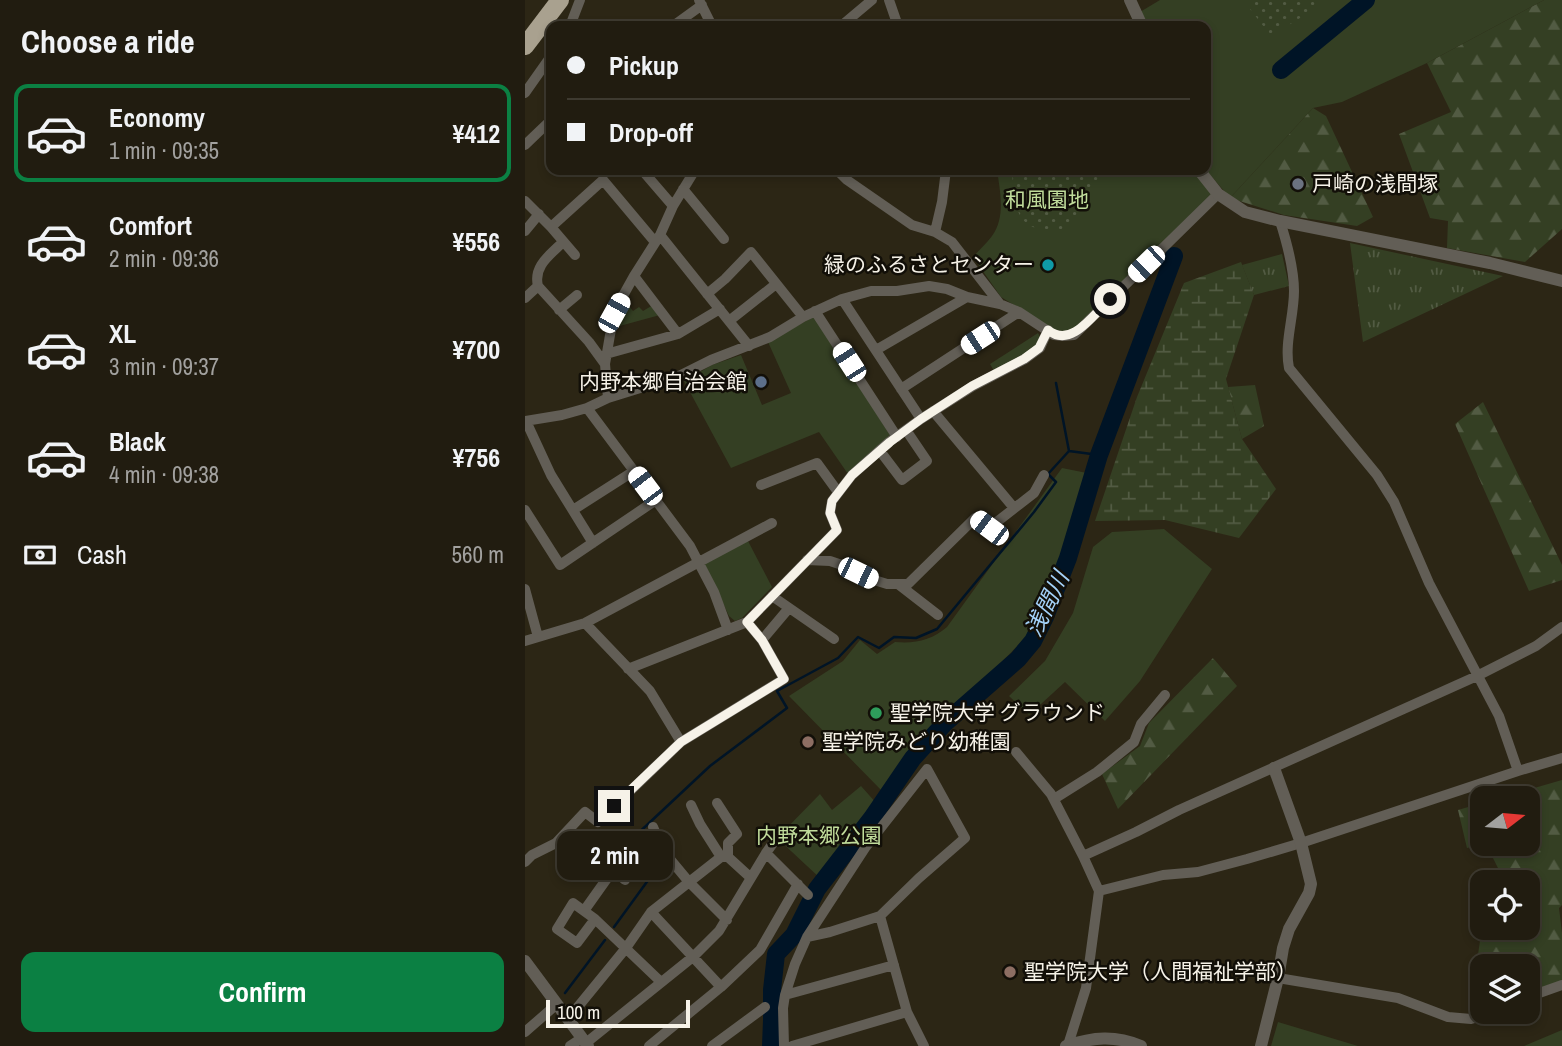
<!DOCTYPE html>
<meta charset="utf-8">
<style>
:root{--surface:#211c10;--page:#292519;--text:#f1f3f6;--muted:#a2a19f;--line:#3e3a30;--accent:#0b8043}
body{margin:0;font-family:"Archivo Narrow","Noto Sans JP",sans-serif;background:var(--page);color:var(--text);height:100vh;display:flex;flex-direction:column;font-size:26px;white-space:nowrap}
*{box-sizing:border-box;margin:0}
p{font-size:23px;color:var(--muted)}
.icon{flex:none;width:38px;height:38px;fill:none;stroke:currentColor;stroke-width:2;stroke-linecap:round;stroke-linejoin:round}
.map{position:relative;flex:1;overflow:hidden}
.panel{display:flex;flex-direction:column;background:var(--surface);width:525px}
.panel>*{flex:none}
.banner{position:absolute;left:21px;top:21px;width:665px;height:154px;border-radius:14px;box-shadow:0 4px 10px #0003,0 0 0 2px var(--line);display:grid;align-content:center;height:154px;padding:0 21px;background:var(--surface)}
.needle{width:46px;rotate:74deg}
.fabs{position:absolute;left:945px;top:786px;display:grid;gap:14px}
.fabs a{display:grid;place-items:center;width:70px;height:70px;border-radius:14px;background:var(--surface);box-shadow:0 4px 10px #0003,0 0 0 2px var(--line);font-size:35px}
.scale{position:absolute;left:21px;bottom:18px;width:144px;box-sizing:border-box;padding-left:7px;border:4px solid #f6f2e8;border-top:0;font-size:19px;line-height:24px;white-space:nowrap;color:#f6f2e8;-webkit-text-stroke:5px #120f08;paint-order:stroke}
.end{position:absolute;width:32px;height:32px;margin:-16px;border:9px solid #f6f2e8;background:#111;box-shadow:0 0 0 4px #111}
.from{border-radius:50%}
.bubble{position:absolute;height:49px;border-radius:14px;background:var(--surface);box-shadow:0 4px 10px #0003,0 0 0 2px var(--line);font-size:23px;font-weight:700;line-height:49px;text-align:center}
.car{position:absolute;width:21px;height:42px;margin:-21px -10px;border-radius:9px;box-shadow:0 0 5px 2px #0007;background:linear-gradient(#fff 24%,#345 0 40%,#fff 0 76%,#345 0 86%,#fff 0)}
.banner b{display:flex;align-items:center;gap:24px;height:66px;font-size:26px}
.banner b+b{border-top:2px solid var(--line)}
.banner i{width:18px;height:18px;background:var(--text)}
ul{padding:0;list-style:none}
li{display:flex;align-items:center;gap:21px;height:98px;margin:0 14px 10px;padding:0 7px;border:4px solid transparent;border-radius:14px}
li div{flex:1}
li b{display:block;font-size:26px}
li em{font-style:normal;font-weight:700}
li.current{border-color:var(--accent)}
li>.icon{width:63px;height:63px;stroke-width:1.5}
h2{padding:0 21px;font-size:32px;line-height:84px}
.pay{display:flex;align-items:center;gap:18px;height:77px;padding:0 21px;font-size:26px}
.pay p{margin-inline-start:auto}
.button{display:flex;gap:14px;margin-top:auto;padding:14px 21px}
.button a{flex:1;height:80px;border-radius:14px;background:var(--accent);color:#fff;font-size:28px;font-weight:700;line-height:80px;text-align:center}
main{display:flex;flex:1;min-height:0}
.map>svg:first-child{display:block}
.grass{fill:url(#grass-tufts)}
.forest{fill:url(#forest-firs)}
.wetland{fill:url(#wetland-marsh)}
.park{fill:#343f23}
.garden{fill:url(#garden-dots)}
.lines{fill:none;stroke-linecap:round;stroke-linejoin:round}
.stream{stroke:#001426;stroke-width:2.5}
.river{stroke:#001426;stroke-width:18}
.minor{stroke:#625e56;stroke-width:10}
.tertiary{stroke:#625e56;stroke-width:12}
.trunk{stroke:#a9a18f;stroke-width:18}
.route{stroke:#f6f2e8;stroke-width:9}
.worship-dot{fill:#6b7280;stroke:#120f08;stroke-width:2.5}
.culture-dot{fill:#0f9aa8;stroke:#120f08;stroke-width:2.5}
.service-dot{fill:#5c6f8a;stroke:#120f08;stroke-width:2.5}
.leisure-dot{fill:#2e9e5b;stroke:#120f08;stroke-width:2.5}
.education-dot{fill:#8d6e63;stroke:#120f08;stroke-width:2.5}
.labels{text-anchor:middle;stroke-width:5;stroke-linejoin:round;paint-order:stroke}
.poi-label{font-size:21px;fill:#f6f2e8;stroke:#120f08;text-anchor:start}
.park-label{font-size:21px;fill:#c0dc9b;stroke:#120f08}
.water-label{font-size:23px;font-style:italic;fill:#a3d1f8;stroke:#120f08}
</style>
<main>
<section class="panel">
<h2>Choose a ride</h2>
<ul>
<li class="current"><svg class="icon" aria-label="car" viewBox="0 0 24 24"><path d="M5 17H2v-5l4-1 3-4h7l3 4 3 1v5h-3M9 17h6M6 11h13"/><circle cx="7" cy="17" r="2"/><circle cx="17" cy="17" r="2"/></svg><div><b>Economy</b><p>1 min · 09:35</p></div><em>¥412</em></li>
<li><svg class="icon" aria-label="car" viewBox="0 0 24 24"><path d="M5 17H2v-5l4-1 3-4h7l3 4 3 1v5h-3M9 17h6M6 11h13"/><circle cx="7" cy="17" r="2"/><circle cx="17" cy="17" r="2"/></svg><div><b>Comfort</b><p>2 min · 09:36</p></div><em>¥556</em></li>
<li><svg class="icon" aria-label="car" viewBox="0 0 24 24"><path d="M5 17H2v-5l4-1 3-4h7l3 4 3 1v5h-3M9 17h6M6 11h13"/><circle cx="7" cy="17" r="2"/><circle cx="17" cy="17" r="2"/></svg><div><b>XL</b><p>3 min · 09:37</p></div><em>¥700</em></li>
<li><svg class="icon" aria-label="car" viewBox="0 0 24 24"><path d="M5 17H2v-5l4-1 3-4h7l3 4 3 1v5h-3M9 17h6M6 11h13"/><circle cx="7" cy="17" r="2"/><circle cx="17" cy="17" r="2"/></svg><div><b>Black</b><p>4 min · 09:38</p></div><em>¥756</em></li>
</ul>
<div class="pay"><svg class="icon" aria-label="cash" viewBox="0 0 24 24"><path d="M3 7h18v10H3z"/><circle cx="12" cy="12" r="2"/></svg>Cash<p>560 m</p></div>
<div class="button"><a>Confirm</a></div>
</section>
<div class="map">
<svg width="1037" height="1046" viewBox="0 0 1037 1046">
<defs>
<pattern id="grass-tufts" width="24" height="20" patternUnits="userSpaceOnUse" patternTransform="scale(1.75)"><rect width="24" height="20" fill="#343f23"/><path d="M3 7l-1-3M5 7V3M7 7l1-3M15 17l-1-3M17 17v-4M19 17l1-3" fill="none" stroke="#525b43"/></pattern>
<pattern id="forest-firs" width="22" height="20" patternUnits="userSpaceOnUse" patternTransform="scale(1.75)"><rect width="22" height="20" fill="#343f23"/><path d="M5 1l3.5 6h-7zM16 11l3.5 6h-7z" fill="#525b43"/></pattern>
<pattern id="wetland-marsh" width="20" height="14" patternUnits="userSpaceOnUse" patternTransform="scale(1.75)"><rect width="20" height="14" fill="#343f23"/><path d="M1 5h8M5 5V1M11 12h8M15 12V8" fill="none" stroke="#525b43"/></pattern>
<pattern id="garden-dots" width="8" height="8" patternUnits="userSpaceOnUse" patternTransform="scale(1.75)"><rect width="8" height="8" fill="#343f23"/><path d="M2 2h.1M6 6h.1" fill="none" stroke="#525b43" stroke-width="1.8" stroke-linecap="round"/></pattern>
</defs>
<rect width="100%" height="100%" fill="#2c2615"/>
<path class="grass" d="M825 243 978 276 838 342Z
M757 254 764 286 729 295 717 265Z"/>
<path class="forest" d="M1019 0H1037V229L1000 262 922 248 923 221 905 218 874 134 926 112 902 63Z
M788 108 801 116 848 217 832 226 759 215 705 198Z
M730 385 739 426 717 439 703 387Z
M958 402 1037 565V580L1004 591 930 424Z
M688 658 712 686 593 809 577 774 615 746 624 723Z
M1037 780V905L1034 908 1037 933V981L1003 992V966H957V1012L944 1017 957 927 1003 928V882H980L961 844H1003V798H975Z
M957 803 958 844 942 848 933 810Z"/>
<path class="wetland" d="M716 262 729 295 701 379 717 439 751 489 714 538 640 520 570 521 612 397 659 283Z"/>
<path class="park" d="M635 0H1019L902 63 817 102 788 108 705 198 681 170V26H621L615 12Z
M472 170H669L687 194 548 331 534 333 476 297 448 257C454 250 462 243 467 236 481 217 475 191 472 170Z
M100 301 108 311 114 307 118 311 128 305 135 315 91 327 93 317Z
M290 316 365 435 323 474 294 432 206 468 159 381 187 365 216 355 237 405 266 393 243 342Z
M513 333 516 338 507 351 469 371 465 364Z
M537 468 562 473 531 580 501 637 465 674 407 725 357 791 264 696 318 661 335 640 352 654 370 642C390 644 407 640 422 627Z
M639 529 687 569 615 681 580 721 540 682 504 715 484 696 520 661 548 613 568 547 587 532Z
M223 541 247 587 217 618 210 621 204 616 179 563Z
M336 786 352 804 338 825 296 879 252 838 295 794 307 810Z
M753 1022 833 1046H746Z
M1037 1030V1046H999Z"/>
<path class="garden" d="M718 0H797L775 18 746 36Z
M487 170H585L569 190 545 231C494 234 489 217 487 170Z"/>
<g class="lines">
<path class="stream" d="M531 383 544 451
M89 927 124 879 116 870 122 856 107 839 185 766 262 708 252 691 313 658 333 637 354 648 369 637 391 638 412 629 509 512 531 482 523 474 544 451 574 455
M40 993 80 940"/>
<path class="river" d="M756 70 841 0
M246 1046 247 1020V990L251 954 269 935 292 889 347 818 388 758 420 723 493 659 508 641 520 617 543 558 574 455 649 256"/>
<path class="minor" d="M174 0 187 26
M364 0 373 26
M45 26 55 0
M148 26 177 5
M316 26 347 0
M0 93 26 56
M0 145 26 120
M117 170 148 206
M312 170 322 180 387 225 410 232 427 242 475 304
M158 189 199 239
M0 201 26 227 78 180 130 242
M26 227 50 255
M0 231 14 214
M410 232 417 202 421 170
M135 235 224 346
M109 276 153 334
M13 286C8 266 25 255 38 242
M182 294 200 279 226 252 278 317
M0 298 13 286 64 342 80 364
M317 299 396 419
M34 310 52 295
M290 311 372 437
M204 321 251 284
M351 350 442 297
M81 354 153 334 195 309
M376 389 494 312
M83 398 80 364 89 312 109 276 135 235 148 206 170 170
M62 408 165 546 189 592 203 630
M408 411 489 508
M0 421 37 415 62 408 83 398 154 376 186 360 245 337 278 317 317 299 346 291H372L404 286 422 289 442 297 475 304 494 312 529 335 538 336 549 335 693 194
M1 421 26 475 68 543
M355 451 377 480 402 461 381 430
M236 485 292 463 313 492
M0 510 35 565 131 500
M48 510 109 471
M282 560 305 561 320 566 346 579 362 584H383L450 518 464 528 509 493 519 475
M373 584 413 615
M0 589 13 637
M247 596 309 639
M237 640 264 608
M0 641 60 623 247 523
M103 669 222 622 312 530 305 513 307 501 327 475 364 442 396 419 448 386 500 359 515 348 523 330
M156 742 259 679 237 640 222 622
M491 752 526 794 558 856
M993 771 1037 758
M529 799 572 772 609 742 616 724 640 695
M192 803 212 834 203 843V857
M166 805 175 824 196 857
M128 827 139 852 164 882 202 920
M31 843 88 870 100 880
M241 853 253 836
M0 862 7 855 31 843 60 812 73 822 156 742 125 691 60 623
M574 891 638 875 673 872 722 859 776 843 993 771 974 716 904 583 869 502 852 475 764 368C759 343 769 317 769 291 769 268 762 243 755 221
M61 908 88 870
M126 912 196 987
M355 916 382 1012 399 1046
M70 919 52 943 32 929 48 903 70 919 136 982
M753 978 873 998 923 1017 946 1019 972 1012
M260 995 369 965
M1003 997 1037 985
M43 1019 101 948 126 912 196 857H203L226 878
M0 1032 32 1004
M61 1043 169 956 194 931 241 853 283 895
M543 1045 561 988 574 891 558 856 611 832 654 810 952 676 1011 646 1037 627
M45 1046 57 1038
M124 1046 196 987 235 950 273 884
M187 1046 240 1007
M259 1046 258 1008 260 995 270 964 282 937 340 848 402 769 440 838 394 878 355 916 305 932 282 937
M267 1046 382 1012"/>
<path class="tertiary" d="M605 0 617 26
M674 170 693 194 720 212 755 221 965 263 1037 281
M0 961 63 1046
M541 1046C568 1037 590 1035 616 1046
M736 1046 753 978 758 948 764 929 784 893 786 884 776 843 749 768"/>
<path class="trunk" d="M0 46 35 0"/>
</g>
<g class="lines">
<path class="route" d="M89 806 156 742 259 679 237 640 222 622 312 530 305 513 307 501 327 475 365 442 396 419 447 386 499 359 514 348 523 330C546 349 568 315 585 299"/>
</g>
<circle class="worship-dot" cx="773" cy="184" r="7"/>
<circle class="culture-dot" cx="523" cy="265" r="7"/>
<circle class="service-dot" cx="236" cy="382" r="7"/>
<circle class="leisure-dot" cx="351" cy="713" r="7"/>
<g class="education-dot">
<circle cx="283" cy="742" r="7"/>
<circle cx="485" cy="972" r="7"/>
</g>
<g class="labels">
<g class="poi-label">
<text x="787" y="191">戸崎の浅間塚</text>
<text x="509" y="272" text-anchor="end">緑のふるさとセンター</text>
<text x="222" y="389" text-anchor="end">内野本郷自治会館</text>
<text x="365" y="720">聖学院大学 グラウンド</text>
<text x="297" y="749">聖学院みどり幼稚園</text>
<text x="499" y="979">聖学院大学（人間福祉学部）</text>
</g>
<g class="park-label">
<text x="522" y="207">和風園地</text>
<text x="294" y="843">内野本郷公園</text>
</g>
<g class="water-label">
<text transform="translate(522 604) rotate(-64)" y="8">浅間川</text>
</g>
</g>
</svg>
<div class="fabs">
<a><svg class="needle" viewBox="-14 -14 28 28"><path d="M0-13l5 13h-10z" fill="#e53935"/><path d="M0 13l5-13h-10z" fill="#a2a19f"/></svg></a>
<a><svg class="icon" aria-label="locate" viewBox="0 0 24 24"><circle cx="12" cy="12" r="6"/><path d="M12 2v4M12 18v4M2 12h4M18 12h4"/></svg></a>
<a><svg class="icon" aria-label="layers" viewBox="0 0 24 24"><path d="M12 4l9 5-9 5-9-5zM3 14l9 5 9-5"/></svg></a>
</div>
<div class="scale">100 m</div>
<i class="end from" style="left:585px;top:299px"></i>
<i class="end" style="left:89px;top:806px"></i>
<div class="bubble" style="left:32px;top:831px;width:116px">2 min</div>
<i class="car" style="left:621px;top:264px;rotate:226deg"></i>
<i class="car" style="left:89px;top:313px;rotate:29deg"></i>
<i class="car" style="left:455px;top:338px;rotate:237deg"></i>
<i class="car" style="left:324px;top:362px;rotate:327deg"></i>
<i class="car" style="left:120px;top:486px;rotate:323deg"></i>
<i class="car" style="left:464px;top:528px;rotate:307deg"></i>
<i class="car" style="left:333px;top:573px;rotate:116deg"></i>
<div class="banner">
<b><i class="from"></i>Pickup</b>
<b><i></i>Drop-off</b>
</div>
</div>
</main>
